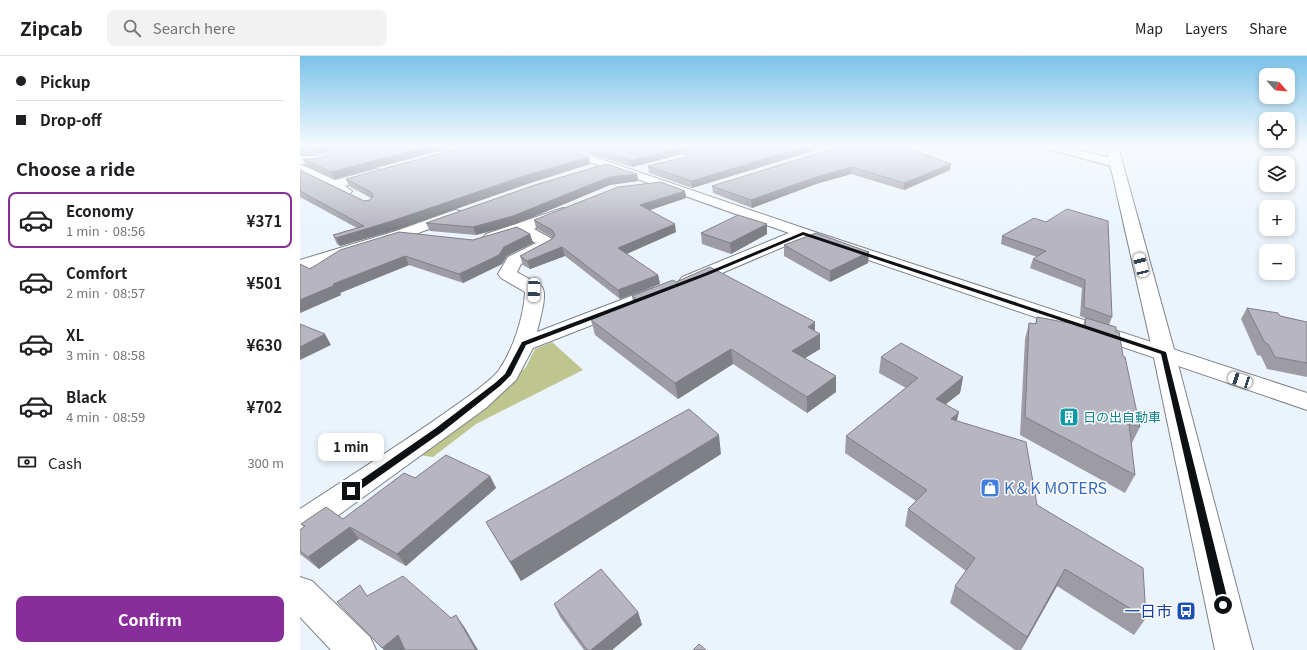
<!DOCTYPE html>
<meta charset="utf-8">
<style>
:root{--surface:#fff;--page:#f2f2f2;--text:#202124;--muted:#757577;--line:#e0e0e0;--accent:#872e9a}
body{margin:0;font-family:Georgia,"Noto Sans JP",serif;background:var(--page);color:var(--text);height:100vh;display:flex;flex-direction:column;font-size:15px;white-space:nowrap}
*{box-sizing:border-box;margin:0}
p{font-size:13px;color:var(--muted)}
.icon{flex:none;width:22px;height:22px;fill:none;stroke:currentColor;stroke-width:2;stroke-linecap:round;stroke-linejoin:round}
.map{position:relative;flex:1;overflow:hidden}
.sheet{display:flex;flex-direction:column;background:var(--surface);width:300px}
.sheet>*{flex:none}
.top-card{display:grid;align-content:center;height:88px;padding:0 16px;background:var(--surface)}
.needle{width:26px;rotate:117deg}
.tools{position:absolute;left:959px;top:12px;display:grid;gap:8px}
.tools a{display:grid;place-items:center;width:36px;height:36px;border-radius:8px;background:var(--surface);box-shadow:0 2px 6px #0003;font-size:20px}
.end{position:absolute;width:18px;height:18px;margin:-9px;border:5px solid #0e1114;background:#fff;box-shadow:0 0 0 2px #fff}
.from{border-radius:50%}
.bubble{position:absolute;height:28px;border-radius:8px;background:var(--surface);box-shadow:0 2px 6px #0003;font-size:13px;font-weight:700;line-height:28px;text-align:center}
.car{position:absolute;width:12px;height:24px;margin:-12px -6px;border-radius:5px;box-shadow:0 0 3px 1px #0007;background:linear-gradient(#fff 24%,#345 0 40%,#fff 0 76%,#345 0 86%,#fff 0)}
.top-card b{display:flex;align-items:center;gap:14px;height:38px;font-size:15px}
.top-card b+b{border-top:1px solid var(--line)}
.top-card i{width:10px;height:10px;background:var(--text)}
ul{padding:0;list-style:none}
li{display:flex;align-items:center;gap:12px;height:56px;margin:0 8px 6px;padding:0 8px;border:2px solid transparent;border-radius:8px}
li div{flex:1}
li b{display:block;font-size:15px}
li em{font-style:normal;font-weight:700}
li.selected{border-color:var(--accent)}
li>.icon{width:36px;height:36px;stroke-width:1.5}
h2{padding:0 16px;font-size:18px;line-height:48px}
.pay{display:flex;align-items:center;gap:10px;height:44px;padding:0 16px;font-size:15px}
.pay p{margin-inline-start:auto}
.button{display:flex;gap:8px;margin-top:auto;padding:8px 16px}
.button a{flex:1;height:46px;border-radius:8px;background:var(--accent);color:#fff;font-size:16px;font-weight:700;line-height:46px;text-align:center}
header{display:flex;align-items:center;gap:24px;box-sizing:border-box;height:56px;padding:0 20px;background:var(--surface);border-bottom:1px solid var(--line)}
header strong{font-size:19px}
nav{display:flex;gap:22px;margin-inline-start:auto;font-size:14px}
.search{width:280px;height:36px;background:var(--page);display:flex;align-items:center;gap:10px;box-sizing:border-box;padding:0 14px;border-radius:8px;color:var(--muted);font-size:15px}
main{display:flex;flex:1;min-height:0}
.map>svg:first-child{display:block}
.green{fill:#bfc58e}
.lines{fill:none;stroke-linecap:round;stroke-linejoin:round}
.minor-casing{stroke:#7c838b;stroke-width:2}
.major-casing{stroke:#7c838b;stroke-width:2}
.minor{fill:#fff;fill-rule:evenodd}
.major{fill:#fff;fill-rule:evenodd}
.wall{fill:#9d9ca5}
.shaded-wall{fill:#7f7f86}
.building{fill:#b6b5c0;stroke:#7f7f86}
.route{fill:#0e1114}
.labels{text-anchor:middle;stroke-width:3;stroke-linejoin:round;paint-order:stroke}
.culture-label{font-size:13px;fill:#0d838f;stroke:#fff;text-anchor:start}
.near-shop-label{font-size:16px;fill:#366cbe;stroke:#fff;text-anchor:start}
.near-transit-label{font-size:16px;fill:#164399;stroke:#fff;text-anchor:end}
</style>
<header>
<strong>Zipcab</strong>
<div class="search"><svg class="icon" aria-label="search" viewBox="0 0 24 24"><circle cx="10" cy="10" r="6"/><path d="M15 15l6 6"/></svg>Search here</div>
<nav><a>Map</a><a>Layers</a><a>Share</a></nav>
</header>
<main>
<section class="sheet">
<div class="top-card">
<b><i class="from"></i>Pickup</b>
<b><i></i>Drop-off</b>
</div>
<h2>Choose a ride</h2>
<ul>
<li class="selected"><svg class="icon" aria-label="car" viewBox="0 0 24 24"><path d="M5 17H2v-5l4-1 3-4h7l3 4 3 1v5h-3M9 17h6M6 11h13"/><circle cx="7" cy="17" r="2"/><circle cx="17" cy="17" r="2"/></svg><div><b>Economy</b><p>1 min · 08:56</p></div><em>¥371</em></li>
<li><svg class="icon" aria-label="car" viewBox="0 0 24 24"><path d="M5 17H2v-5l4-1 3-4h7l3 4 3 1v5h-3M9 17h6M6 11h13"/><circle cx="7" cy="17" r="2"/><circle cx="17" cy="17" r="2"/></svg><div><b>Comfort</b><p>2 min · 08:57</p></div><em>¥501</em></li>
<li><svg class="icon" aria-label="car" viewBox="0 0 24 24"><path d="M5 17H2v-5l4-1 3-4h7l3 4 3 1v5h-3M9 17h6M6 11h13"/><circle cx="7" cy="17" r="2"/><circle cx="17" cy="17" r="2"/></svg><div><b>XL</b><p>3 min · 08:58</p></div><em>¥630</em></li>
<li><svg class="icon" aria-label="car" viewBox="0 0 24 24"><path d="M5 17H2v-5l4-1 3-4h7l3 4 3 1v5h-3M9 17h6M6 11h13"/><circle cx="7" cy="17" r="2"/><circle cx="17" cy="17" r="2"/></svg><div><b>Black</b><p>4 min · 08:59</p></div><em>¥702</em></li>
</ul>
<div class="pay"><svg class="icon" aria-label="cash" viewBox="0 0 24 24"><path d="M3 7h18v10H3z"/><circle cx="12" cy="12" r="2"/></svg>Cash<p>300 m</p></div>
<div class="button"><a>Confirm</a></div>
</section>
<div class="map">
<svg width="1007" height="594" viewBox="0 0 1007 594">
<rect width="100%" height="100%" fill="#ebf4fc"/>
<path class="green" d="M252 286 283 314 176 368 133 401 119 399 168 365 226 311 235 293Z"/>
<g class="lines">
<defs>
<path id="minor" d="M61 90H81L80 92 18 108H0V100H18Z
M742 90H762L819 104 821 107 819 110 815 111 743 92Z
M268 92 509 174 1007 337V354L504 182 394 229 388 230 382 229 379 225 382 221 489 177 264 97 262 95 264 93Z
M0 108 35 124 76 113 80 114 82 117 80 120 45 130 52 135 50 138 45 139 0 117Z
M263 152 268 153 270 156 268 159 234 173 254 184 256 187 254 190 221 208 217 216C224 221 236 225 242 231 248 239 239 266 237 276L347 234 354 232 361 234 363 238 361 242 233 292 216 324 186 352 11 479 0 483V453C50 420 101 388 149 354 162 345 191 325 199 314 213 294 224 260 225 236L201 222 198 218 208 201 236 187 219 178 192 186 186 184 184 181 186 178Z
M155 154 160 155 162 158 160 161 108 181 0 215V204L96 175Z
M0 521 12 525 70 581 76 594H31L0 561Z"/>
<path id="major" d="M806 90H818L875 297 953 594H915L853 297Z"/>
</defs>
<use href="#minor" class="minor-casing"/>
<use href="#major" class="major-casing"/>
<use href="#minor" class="minor"/>
<use href="#major" class="major"/>
</g>
<path class="wall" d="M0 90H53L18 98 0 99Z
M64 90H157L34 123 6 110 3 103H15Z
M168 90H529L392 132 349 117 348 110 386 101V99L382 98 332 111 268 91 264 92 289 101 290 108 230 127 96 174 40 190 37 188 33 179 57 172 0 141V114L64 145 70 144 71 142 49 130 46 123Z
M542 90 650 114 604 134 551 118 516 128 452 152 413 137 412 130Z
M337 118 338 125 310 129 216 168 176 179 130 175 126 167Z
M385 135 386 142 350 154 376 176 326 198 358 219 360 228 320 243 265 200 230 213 223 209 220 200 252 183 253 182 236 172 234 164Z
M746 166 812 261 809 269 816 276 823 300 840 371 831 389 835 419 825 437 720 379 725 283 729 267 735 268 737 261 783 270 785 262 780 260 782 232 730 212 733 203 737 201 701 188 702 180Z
M467 168V178L431 198 402 188 401 177Z
M230 178 233 187 207 200 202 208 163 227 109 209 40 237 41 239 0 257V208L10 213 173 184Z
M484 189 569 196 568 207 530 226 484 200Z
M376 226 515 275 520 293 505 302 536 320V336L507 357 433 308 378 343 295 279 291 264 333 246 332 240Z
M947 252 1007 266V321L967 313 961 300 957 299 941 263Z
M581 301 663 321 660 337 646 348 657 365 846 562 834 579 757 530 721 594H715L650 547 655 530 666 515 605 470 608 453 616 445 545 397 546 380 606 332 579 317Z
M421 398 221 525 186 466Z
M190 420 196 432 106 510 59 483 19 513 0 498V474L4 471 1 468 43 463 115 422Z
M254 548 338 556 342 569 312 594H284L260 561Z"/>
<path class="shaded-wall" d="M22 90H53L18 98 14 92Z
M130 90H157L34 123 31 116Z
M260 90H268V91L261 94Z
M508 90H529L392 132 391 125Z
M381 91 382 98 332 111 331 105Z
M289 101 290 108 230 127 96 174 40 190 36 182 227 119Z
M651 108 650 114 604 134V127Z
M552 111 551 118 516 128 452 152 451 144 516 121Z
M337 118 338 125 310 129 216 168 176 179 173 171 309 121Z
M385 135 386 142 341 157 340 149Z
M375 168 376 176 320 201 318 192Z
M467 168V178L431 198 430 187Z
M230 178 233 187 207 200 202 208 163 227 159 218 204 191Z
M262 191 265 200 230 213 227 205Z
M569 196 568 207 530 226V215Z
M105 200 109 209 40 237 41 239 0 257V244L33 228Z
M358 219 360 228 320 243 318 234Z
M515 266V281L520 278V293L492 310V295L508 271Z
M25 278 31 289 0 304V291Z
M431 293 433 308 378 343 375 327Z
M536 320V336L507 357V341Z
M663 321 660 337 632 359 636 343Z
M659 356 655 372 651 363Z
M419 379 421 398 221 525 210 506Z
M190 420 196 432 106 510 97 498Z
M50 471 59 483 19 513 8 501Z
M765 513 757 530 721 594 727 581Z
M338 556 342 569 312 594H291Z
M156 559 165 572 178 594H176Z
M98 579 107 594H84L82 592Z"/>
<path class="building" d="M0 90H22L14 92H0Z
M64 90H130L31 116 3 103H15Z
M168 90H261V92L289 101 227 119 92 165 36 182 33 179 64 170 0 135V114L64 145 70 144 73 140 71 136 46 123Z
M286 90H508L391 125 348 110 386 101 388 96 386 92 381 91 331 105Z
M542 90H597L621 97 651 108 604 127 552 111 516 121 451 144 412 130Z
M306 108 337 118 309 121 213 160 173 171 126 167 238 128Z
M361 126 385 135 340 149 375 168 318 192 358 219 318 234 262 191 227 205 220 200 252 183 255 179 252 174 234 164 318 131Z
M767 153 808 165 812 261 784 251 785 224 733 203 746 195 702 180 734 162 746 166Z
M438 159 467 168 430 187 401 177Z
M217 171 230 178 204 191 199 199 159 218 105 200 33 228 35 229 0 244V208L10 213 40 194 99 176 173 184Z
M516 177 569 196 530 215 484 189Z
M410 211 515 266 508 271 520 278 492 295 536 320 507 341 431 293 375 327 291 264 337 244 332 240 373 224 376 226Z
M947 252 978 257 980 260 1007 266V307L975 301 968 288 965 287Z
M737 261 785 270 786 262 816 271V276H819L823 300 825 301 840 371 829 368 835 419 725 361 729 267 736 268Z
M0 268 25 278 0 291Z
M601 287 663 321 636 343 659 356 651 363 726 386 737 449 843 512 846 562 765 513 727 581 655 530 675 502 608 453 627 434 546 380 618 322 581 301Z
M389 353 419 379 210 506 186 466Z
M146 399 190 420 97 498 50 471 8 501 0 495V474L5 470 1 468 26 451 43 463 104 417 115 422Z
M301 513 338 556 291 594H287L254 548Z
M103 520 151 562 156 559 176 594H105L98 579 82 592 37 546 60 529 67 540Z
M399 588 406 594H393Z"/>
<linearGradient id="sky" x2="0" y2="1"><stop stop-color="#7ac3ea"/><stop offset="0.52" stop-color="#f6fafe"/><stop offset="1" stop-color="#f6fafe" stop-opacity="0"/></linearGradient>
<rect width="1007" height="173" fill="url(#sky)"/>
<path class="route" d="M503 176 866 296 929 549 927 553 923 554 920 553 918 549 861 298 503 179 408 219 226 289 211 319 200 330 142 376 54 438H48L46 435 48 433 136 372 195 327 205 318 222 286 405 217Z"/>
<defs>
<symbol id="building-square" viewBox="-11 -11 22 22"><rect x="-9" y="-9" width="18" height="18" rx="4" fill="#0f9aa8" stroke="#fff"/><path d="M-4-6H4V6H1V3H-1V6H-4ZM-2.5-4.3h1.7v1.8h-1.7ZM.8-4.3h1.7v1.8H.8ZM-2.5-1h1.7V.8h-1.7ZM.8-1h1.7V.8H.8Z" fill="#fff"/></symbol>
<symbol id="shop-square" viewBox="-11 -11 22 22"><rect x="-9" y="-9" width="18" height="18" rx="4" fill="#3f7fe0" stroke="#fff"/><path d="M-5-2.5h2.3a2.7 3.5 0 0 1 5.4 0H5L5.5 6h-11ZM-1.5-2.5h3a1.5 2.3 0 0 0-3 0Z" fill="#fff"/></symbol>
<symbol id="bus-square" viewBox="-11 -11 22 22"><rect x="-9" y="-9" width="18" height="18" rx="4" fill="#1a4fb4" stroke="#fff"/><path d="M-5-6H5V4H4V6H2V4H-2V6H-4V4H-5ZM-3.5-4V0h7V-4ZM-3.5 1.2v1.5H-2V1.2ZM2 1.2v1.5H3.5V1.2Z" fill="#fff"/></symbol>
</defs>
<g fill-rule="evenodd">
<use href="#building-square" x="758" y="350" width="22" height="22"/>
<use href="#shop-square" x="679" y="421" width="22" height="22"/>
<use href="#bus-square" x="875" y="544" width="22" height="22"/>
</g>
<g class="labels">
<g class="culture-label">
<text x="783" y="366">日の出自動車</text>
</g>
<g class="near-shop-label">
<text x="704" y="438">K＆K MOTERS</text>
</g>
<g class="near-transit-label">
<text x="872" y="561">一日市</text>
</g>
</g>
</svg>
<div class="tools">
<a><svg class="needle" viewBox="-14 -14 28 28"><path d="M0-13l5 13h-10z" fill="#e53935"/><path d="M0 13l5-13h-10z" fill="#757577"/></svg></a>
<a><svg class="icon" aria-label="locate" viewBox="0 0 24 24"><circle cx="12" cy="12" r="6"/><path d="M12 2v4M12 18v4M2 12h4M18 12h4"/></svg></a>
<a><svg class="icon" aria-label="layers" viewBox="0 0 24 24"><path d="M12 4l9 5-9 5-9-5zM3 14l9 5 9-5"/></svg></a>
<a>+</a>
<a>−</a>
</div>
<i class="end from" style="left:923px;top:549px"></i>
<i class="end" style="left:51px;top:435px"></i>
<div class="bubble" style="left:18px;top:377px;width:66px">1 min</div>
<i class="car" style="left:841px;top:209px;rotate:346deg"></i>
<i class="car" style="left:234px;top:234px;rotate:182deg"></i>
<i class="car" style="left:940px;top:324px;rotate:288deg"></i>
</div>
</main>
